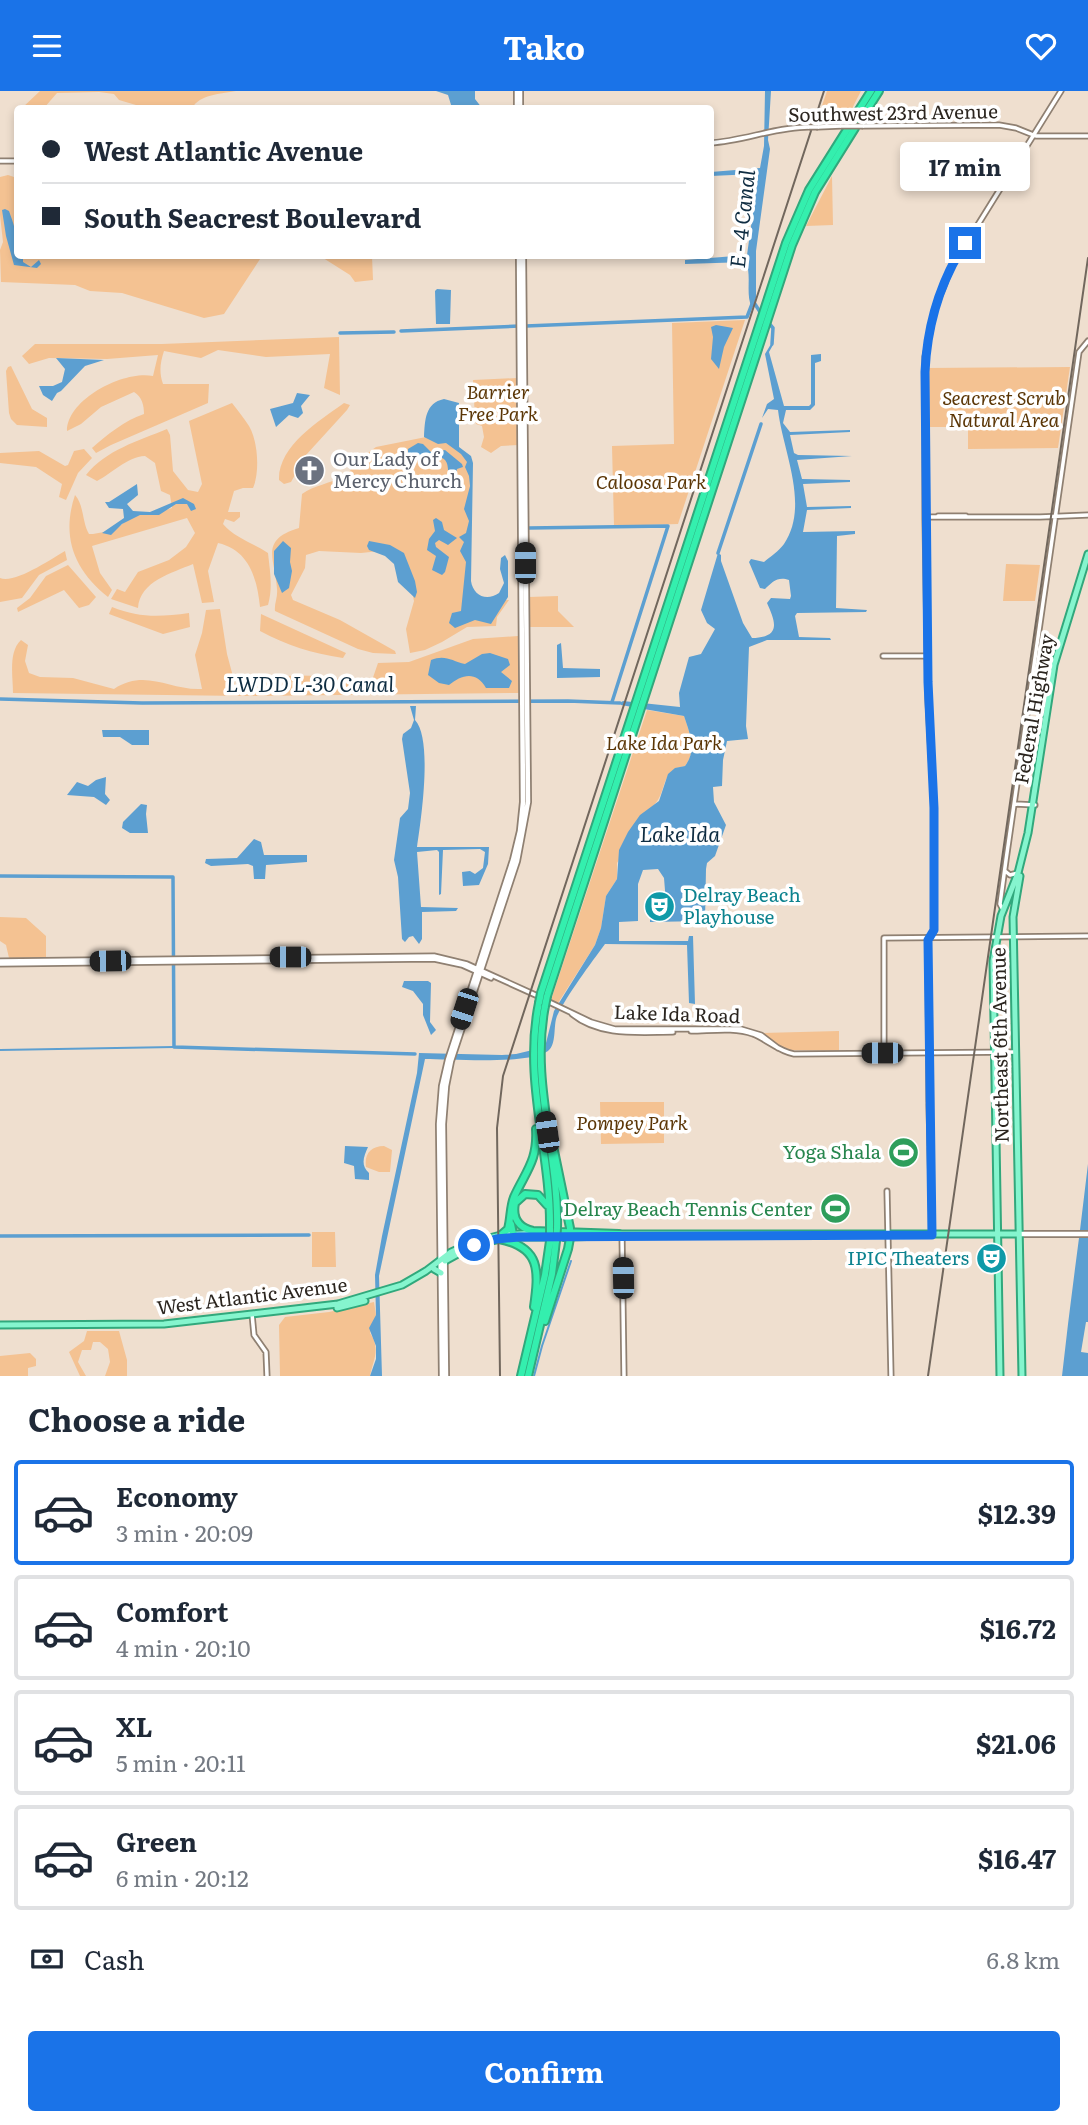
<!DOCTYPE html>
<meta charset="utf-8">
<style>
:root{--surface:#fff;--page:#f2f2f3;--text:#1f2937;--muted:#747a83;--line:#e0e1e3;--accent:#1a73e8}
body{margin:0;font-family:Literata,serif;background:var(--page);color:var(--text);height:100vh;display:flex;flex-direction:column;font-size:26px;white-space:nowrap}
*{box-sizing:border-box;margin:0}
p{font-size:23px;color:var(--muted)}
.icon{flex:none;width:38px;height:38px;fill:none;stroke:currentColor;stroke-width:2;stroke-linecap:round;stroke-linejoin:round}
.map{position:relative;height:1285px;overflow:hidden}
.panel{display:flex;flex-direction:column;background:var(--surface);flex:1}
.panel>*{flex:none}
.guide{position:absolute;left:14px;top:14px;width:700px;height:154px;border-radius:7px;box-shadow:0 4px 10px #0003;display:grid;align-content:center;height:154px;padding:0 28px;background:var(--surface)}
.end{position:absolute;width:32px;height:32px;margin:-16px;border:9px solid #1a73e8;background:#fff;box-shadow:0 0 0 4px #fff}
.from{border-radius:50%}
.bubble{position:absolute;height:49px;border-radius:7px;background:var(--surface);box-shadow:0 4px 10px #0003;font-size:23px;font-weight:700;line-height:49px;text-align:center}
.car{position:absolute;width:21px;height:42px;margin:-21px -10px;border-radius:9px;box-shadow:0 0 5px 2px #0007;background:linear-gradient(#222 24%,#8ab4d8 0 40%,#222 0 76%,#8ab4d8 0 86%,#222 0)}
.guide b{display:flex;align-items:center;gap:24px;height:66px;font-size:26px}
.guide b+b{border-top:2px solid var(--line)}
.guide i{width:18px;height:18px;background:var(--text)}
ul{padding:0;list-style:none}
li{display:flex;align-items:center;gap:21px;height:105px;margin:0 14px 10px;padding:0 14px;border:4px solid var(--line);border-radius:7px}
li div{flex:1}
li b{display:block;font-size:26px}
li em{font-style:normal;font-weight:700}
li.on{border-color:var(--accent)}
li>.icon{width:63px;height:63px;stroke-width:1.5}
h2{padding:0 28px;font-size:32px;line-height:84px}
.pay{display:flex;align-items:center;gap:18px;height:77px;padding:0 28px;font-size:26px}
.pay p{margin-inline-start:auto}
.button{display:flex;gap:14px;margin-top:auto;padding:14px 28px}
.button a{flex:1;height:80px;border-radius:7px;background:var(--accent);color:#fff;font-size:28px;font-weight:700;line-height:80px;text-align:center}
header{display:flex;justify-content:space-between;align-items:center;height:91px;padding:0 28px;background:var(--accent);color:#fff;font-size:32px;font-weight:700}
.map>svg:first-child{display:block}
.green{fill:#f4c292}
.water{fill:#5c9fd1}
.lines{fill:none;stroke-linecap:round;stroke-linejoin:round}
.stream{stroke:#5c9fd1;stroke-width:2}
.canal{stroke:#5c9fd1;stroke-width:3.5}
.tertiary-casing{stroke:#8f8072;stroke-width:7}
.secondary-casing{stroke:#8f8072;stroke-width:8}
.primary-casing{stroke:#31a87c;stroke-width:9}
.motorway-casing{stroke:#31a87c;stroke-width:10}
.tertiary{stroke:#fff;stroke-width:3.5}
.secondary{stroke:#fff;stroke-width:4.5}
.primary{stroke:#85f5ce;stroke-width:5}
.motorway{stroke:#34efae;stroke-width:6}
.rail{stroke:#71675d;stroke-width:2}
.tertiary-bridge-casing{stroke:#8f8072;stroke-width:7;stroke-linecap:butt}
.motorway-bridge-casing{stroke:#31a87c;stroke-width:10;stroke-linecap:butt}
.tertiary-bridge{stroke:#fff;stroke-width:3.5}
.motorway-bridge{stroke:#34efae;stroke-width:6}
.route{stroke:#1a73e8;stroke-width:9}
.labels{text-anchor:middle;stroke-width:7;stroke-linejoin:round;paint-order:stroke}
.street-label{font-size:19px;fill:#2b251f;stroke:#fff}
.park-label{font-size:19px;font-style:italic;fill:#5b3606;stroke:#fff}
.worship-label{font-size:19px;fill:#5b616d;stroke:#fff;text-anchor:start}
.culture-label{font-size:19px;fill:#0d838f;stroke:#fff;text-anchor:start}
.leisure-label{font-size:19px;fill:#27864d;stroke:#fff;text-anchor:end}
.water-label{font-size:21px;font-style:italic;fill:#0f2d42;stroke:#fff}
</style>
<header><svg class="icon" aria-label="menu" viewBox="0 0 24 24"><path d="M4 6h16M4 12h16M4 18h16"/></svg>Tako<svg class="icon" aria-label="heart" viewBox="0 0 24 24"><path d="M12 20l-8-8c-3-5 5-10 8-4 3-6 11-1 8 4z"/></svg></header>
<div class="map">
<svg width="1088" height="1285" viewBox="0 0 1088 1285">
<rect width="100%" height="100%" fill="#efdfcf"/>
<path class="green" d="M40 0H236C220 3 201 3 192 17H137L136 14 119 9 114 3 99 1 57 2 44 17H22Z
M827 0H861C846 28 850 33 816 32Z
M8 84 14 86 17 93 18 164 262 165 224 223 204 227 122 202 90 200 75 194 1 191 0 159 3 151 0 124V86Z
M832 85 833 134 806 135Z
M320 165H341L345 168 353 165H372L373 189 355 191 350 184Z
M745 229 678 433 614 435 612 355 674 353 672 232Z
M339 246 340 304 324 297 330 263 266 266 218 259 201 267 164 260C160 272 159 282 163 293H209L208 312 111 354 96 362 92 357C107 344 125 329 144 323 144 314 142 306 134 301L101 316 81 333 67 340C67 308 124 279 153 285L158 264 107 268 49 267 29 273 22 265 35 253H162Z
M11 275 32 318 47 327V336L17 334 11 328 9 322 6 280 8 276Z
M1070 276 1058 357 968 358V336H928L927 277Z
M518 287 519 354 501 355 491 362 481 356 484 346 482 335 476 333 475 328 473 289Z
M232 312C238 320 244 327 249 335 258 350 260 381 253 397H243L234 400 228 421H240V426L234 431 225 428 223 433C235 447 253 452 268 462 270 481 273 496 268 514L260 516C257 487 249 459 218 452L208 480 214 511 202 512 193 473C172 482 140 490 138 517L111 508 117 498 125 501 138 481 169 469 186 456 195 442 187 427 92 455 100 482 112 499 108 506C74 479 61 446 75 404 84 414 82 431 89 443H93L115 439 132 425 156 422 172 417 170 404 161 400 155 372 145 365C127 366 111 383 97 390L86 384C106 359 138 350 167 338L170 344 173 380 188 399 198 401 202 393 189 330Z
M344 312 350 314 347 319 306 364 291 391 284 393 279 389C278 355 319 330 344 312Z
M431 345C445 348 465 361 470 374L469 505 479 510 509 509 497 526 496 535 467 536 442 551 425 559 410 562 406 538 414 510 407 478 380 460 361 462 319 460 306 464 305 477 291 504 293 509 340 529 395 560 396 563 373 562 358 558 275 520C274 513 278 506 277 498 275 467 259 449 299 437L302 403C314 394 330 393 343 385 356 377 363 364 376 356Z
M84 358 92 367 78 382 66 409 59 406 62 393 36 376 0 372V362L39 360 65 375 68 374 74 360Z
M65 460 67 469 39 484 22 507 0 511V487C15 493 51 468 65 460Z
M1006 473 1040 474 1035 510H1003Z
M68 474 96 506 89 514 79 517 64 499 18 521 17 517 30 507 46 485Z
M558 505V520L574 536H529V506Z
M112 516C139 527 160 526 189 522L190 536 163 543 109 523Z
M220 518 227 563 235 593C247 603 263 590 276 587 297 582 321 586 342 588L347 590 352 601H368L378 572 409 571 473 548 518 545 519 602 243 605 13 602C13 586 8 561 21 549L28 554 25 570 29 582 40 586 73 587 114 598C146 577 170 600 202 598L195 564 202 542 206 519Z
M261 523 346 562 343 567C311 562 288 555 260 540Z
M647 619 684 625C690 643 697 659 685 675 658 680 669 701 652 716L617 772V788L606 805 601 837 595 854 558 912 551 909Z
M0 826 26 827 46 845V867H9L6 854 0 850Z
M839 940V960L787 959 760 942Z
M600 1011H664V1052L601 1053Z
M384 1055 392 1059 390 1081H379L366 1076C364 1063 371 1055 384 1055Z
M312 1141H335L336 1176H312Z
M374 1211 376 1224 370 1242C381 1258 373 1269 370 1285H280L279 1234 285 1226 329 1221Z
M87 1240H119L127 1269V1285H105L110 1271 108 1258 100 1251H93L91 1259H82L78 1271 86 1285H80L69 1261 84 1250Z
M30 1262 36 1268V1275L28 1277V1285H0V1265Z"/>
<path class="water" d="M436 0H475V8L482 17H452L448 4Z
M765 0H771L768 49 770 58 756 160V207L752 217C745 203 752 185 746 171L685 173V169L747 164 758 85 754 83 711 85V81L760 77 764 55Z
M5 118 9 120C13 131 17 142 17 155L14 154V160L23 167V171L31 176 39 169 41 173 37 177 14 174 6 145 2 119Z
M437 198 451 199 450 233H436L435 200Z
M716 234 733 237 724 256 719 278 711 268 713 246 711 236Z
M771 253 773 254 769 261 784 315H809L811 313V264L821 263V270L815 272V314L810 319H786L783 332 790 341 850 339V341L790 344 794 362 798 364 852 365 797 369 802 388 850 389V391L803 393 807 416 851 415V417L807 419 803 441 855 440V443L837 445 836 517 867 519 866 521 797 522 795 525 799 546 830 547 831 549H767L749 556 746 635 748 648 727 650 723 669 722 695 713 696 714 711 726 734 715 765 707 772 706 778 705 830 650 831V827L667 824 664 787 658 778 643 779 638 793V830L619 831V850H688L689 845H693L695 913 689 912 687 854 605 853C591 872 567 904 557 925 553 935 557 953 548 960 529 974 451 968 425 968L379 1185 382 1285H370L376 1268V1255L369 1237 376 1224 375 1184 382 1145 417 982 419 962 502 964 516 963 545 956 554 920 595 854 601 837 606 805 617 788 619 759 628 741 640 724 659 710 668 683 675 677 685 675C697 659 690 643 684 625L621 614 620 612 623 610 680 616 679 602 689 566 701 563 715 538 707 532 701 519 718 462 721 464V470L743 532 752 547C781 546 776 532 767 512L771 507 790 508 791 505 789 489C778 485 772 491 765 498L760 497 749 471 751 468 764 471C770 466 779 460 784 453 810 414 783 361 778 319L768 318 762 327 767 313 774 308 765 263Z
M56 267 104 269 85 275 61 300 57 302 52 310 43 304 39 295H53L62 291 65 278Z
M297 302 310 304 301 315 303 322 298 327 289 324 276 336 270 318 293 312Z
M444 308 459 312V356L471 365 473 372 471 490C473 504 486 511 499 502L504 492 500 478 501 467 505 464 508 470V506L491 533 475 529 455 537 449 532 452 522 461 520 466 471 460 460 464 451 459 446 466 442 469 430 464 418 470 395 469 385 465 376 467 371 461 363 446 352 438 353 424 346C425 329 425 312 444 308Z
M418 352 423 353 432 362 445 359 462 373 463 376 457 378 455 391H451L448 387C450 357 436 369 417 368L408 362V358Z
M137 393 138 404 127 413 133 420 150 421 183 407 194 413 196 418 191 420 187 413H176L159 424H140L122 433 111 444 102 442 124 427 123 418 109 417 105 411H109Z
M436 427 442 431 444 439 457 447 448 454 439 449 435 452 436 456 449 466 445 481 442 484 432 479 436 465 427 459 429 448 435 440 433 429Z
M283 450 291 457 290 471 292 480 289 497 282 502 274 483V460Z
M369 450 390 454 404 462 415 490 417 501 415 507 398 491 394 473 385 465 369 459 367 455Z
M561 552 563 577 600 578V586L557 587V554Z
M490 562 508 568 510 574 501 581 512 590 509 597H486C476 579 461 584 449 594L439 592 428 584 431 569C445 563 452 570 465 573L482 563Z
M410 615H416L415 629C433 648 421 729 417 756H489L488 773 479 794 463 795 462 781 470 780 475 783 483 777 485 761 480 758 443 759 441 803 439 804V761L437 759 417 761 421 816 458 817 456 820 422 821V848L419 853 413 845 409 846 405 851 402 848 398 786 394 769 400 727 408 718 410 702 402 648 403 643 411 637 414 629Z
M102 639H149V654H132L120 646H103Z
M106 686 105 703 110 709 106 714 94 706 67 704 77 691 88 695 96 689Z
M141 713 147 714 146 723 148 742H130L122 737 123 731Z
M254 748 261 751 264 764H307V771L266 774 265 788H254L253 775 248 773 211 775 205 772 206 768 237 767Z
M404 890H428L431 892 430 931 436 939 431 944 423 924V913L413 900 402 896Z
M345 1055 368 1056C364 1065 360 1074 369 1082V1089L355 1088 354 1075 344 1072Z
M1088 1073V1231H1086L1081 1261 1088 1262V1285H1062C1067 1239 1073 1193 1079 1147L1082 1144 1080 1139Z"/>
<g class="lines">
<path class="stream" d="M0 959 174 956
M534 1285 542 1255 571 1170"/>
<path class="canal" d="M753 210 762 224
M767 230 773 237 772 253
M526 235 747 226 752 213
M401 240 519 235
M340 242 394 241
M529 437 668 435 612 611
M718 462 761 333
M0 608 142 612 568 610 620 612
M0 785 173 786 174 956 415 963
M0 1145 309 1144"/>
<defs>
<path id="tertiary" d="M863 35 999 34 1016 37 1036 45H1088
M818 36 841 35
M710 52C744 50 775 36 809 36
M0 70H18
M938 425H966
M926 426H1040L1088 424
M883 565H928
M1014 713 1035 714
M1005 780 1010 784 1018 782
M1003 819 1000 813 1006 769 1079 261 1088 250
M0 870 434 865 467 873 540 906
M0 873 434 868 462 874 491 887
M547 910 591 931 615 938H741L761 944 778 957
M572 923C600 946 640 941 673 941
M691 940C710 940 734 936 753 943 768 949 778 960 794 963L1016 961
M884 962V847L1088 845
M929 1011 928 849 934 839V717L928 609 925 429V266L935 217 951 177 1061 0
M929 1013 930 1055
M930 1057 932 1144
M887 1100 891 1285
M622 1144 624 1285
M252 1223 254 1244 266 1261 267 1285"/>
<path id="secondary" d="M517 0V18
M520 0V18
M1019 1143H1088
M442 1285 439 1033 442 995 448 969 513 769 520 740 523 711 519 164
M446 1285 443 1033 446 995 451 970 517 770 528 711 523 164"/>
<path id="primary" d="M1020 785 1013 826 1022 1285
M617 1143H1019
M517 1146H552
M566 1146 608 1145
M445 1170 474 1154 500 1148
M434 1178 441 1182
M337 1217 365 1210
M0 1234 164 1233 338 1213 402 1194 426 1180 451 1161 473 1151 501 1144 537 1142
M1000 1285 993 870 1001 825 1018 782 1028 742 1054 574 1088 463"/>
<path id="motorway" d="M850 33 871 0
M858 33 879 0
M541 902 786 152 809 99 848 37
M547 905 792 154 815 101 855 37
M539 912C523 989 551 1061 550 1137
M545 915C530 991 559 1062 557 1137
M551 1045 570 1137V1142L564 1146
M547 1114 538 1104 525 1103 515 1112C512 1127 519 1137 533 1140L619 1143
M511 1133 513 1143 519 1146
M501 1144 508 1138C511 1127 510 1116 514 1106 526 1080 538 1069 536 1038
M499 1148C541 1156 539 1180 534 1216
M545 1230 568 1158 570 1147 565 1142
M521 1285 545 1184 550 1150
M528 1285 552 1183 556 1150"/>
</defs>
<use href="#tertiary" class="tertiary-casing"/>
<use href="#secondary" class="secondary-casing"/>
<use href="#primary" class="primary-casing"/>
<use href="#motorway" class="motorway-casing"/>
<use href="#tertiary" class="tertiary"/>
<use href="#secondary" class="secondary"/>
<use href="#primary" class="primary"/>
<use href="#motorway" class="motorway"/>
<path class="rail" d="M500 1285 497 1037 503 985 824 0
M928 1285 1088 167"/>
<defs>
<path id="tertiary-bridge" d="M841 35H863
M809 36H818"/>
<path id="motorway-bridge" d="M539 912 541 902
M545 915 547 905
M550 1150V1137
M556 1150 557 1137"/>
</defs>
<use href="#tertiary-bridge" class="tertiary-bridge-casing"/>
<use href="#motorway-bridge" class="motorway-bridge-casing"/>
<use href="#tertiary-bridge" class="tertiary-bridge"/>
<use href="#motorway-bridge" class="motorway-bridge"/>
</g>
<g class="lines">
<path class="route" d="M474 1154 496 1148 519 1146 932 1144 928 849 934 839V717L928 591 925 281C927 235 940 191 965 152"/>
</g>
<defs>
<symbol id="church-disc" viewBox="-11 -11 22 22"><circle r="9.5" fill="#6b7280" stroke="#fff"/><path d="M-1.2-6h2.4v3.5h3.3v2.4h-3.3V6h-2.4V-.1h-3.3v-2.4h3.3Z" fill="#fff"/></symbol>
<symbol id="theatre-disc" viewBox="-11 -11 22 22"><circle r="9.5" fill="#0f9aa8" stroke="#fff"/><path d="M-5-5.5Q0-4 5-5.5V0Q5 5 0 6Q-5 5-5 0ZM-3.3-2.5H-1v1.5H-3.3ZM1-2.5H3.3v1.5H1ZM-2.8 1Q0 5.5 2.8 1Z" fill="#fff"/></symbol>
<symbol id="stadium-disc" viewBox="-11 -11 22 22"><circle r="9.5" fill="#2e9e5b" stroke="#fff"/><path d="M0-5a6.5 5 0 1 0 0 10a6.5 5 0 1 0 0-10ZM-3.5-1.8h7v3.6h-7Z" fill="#fff"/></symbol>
</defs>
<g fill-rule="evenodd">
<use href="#church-disc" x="292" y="362" width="35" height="35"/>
<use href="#theatre-disc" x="642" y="798" width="35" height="35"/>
<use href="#stadium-disc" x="886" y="1044" width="35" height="35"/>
<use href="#stadium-disc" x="818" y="1100" width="35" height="35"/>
<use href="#theatre-disc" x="974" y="1150" width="35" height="35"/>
</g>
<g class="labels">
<g class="street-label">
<text transform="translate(893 22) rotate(-1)" y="7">Southwest 23rd Avenue</text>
<text transform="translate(1034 618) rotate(-80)" y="7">Federal Highway</text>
<text transform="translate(677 923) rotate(2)" y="7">Lake Ida Road</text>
<text transform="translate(1000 954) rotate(-91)" y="7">Northeast 6th Avenue</text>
<text transform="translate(252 1205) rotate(-7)" y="7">West Atlantic Avenue</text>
</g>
<g class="park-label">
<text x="498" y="308">Barrier<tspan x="498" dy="22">Free Park</tspan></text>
<text x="1004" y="314">Seacrest Scrub<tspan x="1004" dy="22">Natural Area</tspan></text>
<text x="651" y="398">Caloosa Park</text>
<text x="664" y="659">Lake Ida Park</text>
<text x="632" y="1039">Pompey Park</text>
</g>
<g class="worship-label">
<text x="333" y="375">Our Lady of<tspan x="333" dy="22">Mercy Church</tspan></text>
</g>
<g class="culture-label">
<text x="683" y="811">Delray Beach<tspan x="683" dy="22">Playhouse</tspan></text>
<text x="969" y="1174" text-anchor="end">IPIC Theaters</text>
</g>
<g class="leisure-label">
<text x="881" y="1068">Yoga Shala</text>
<text x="812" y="1125">Delray Beach Tennis Center</text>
</g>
<g class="water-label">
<text transform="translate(743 128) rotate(-84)" y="7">E - 4 Canal</text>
<text x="310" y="601">LWDD L-30 Canal</text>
<text x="680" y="751">Lake Ida</text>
</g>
</g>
</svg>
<i class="end from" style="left:474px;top:1154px"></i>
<i class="end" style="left:965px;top:152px"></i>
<div class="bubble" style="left:900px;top:51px;width:130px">17 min</div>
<i class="car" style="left:525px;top:472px;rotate:0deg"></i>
<i class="car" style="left:290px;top:866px;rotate:270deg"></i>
<i class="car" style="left:110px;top:870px;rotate:269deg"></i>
<i class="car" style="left:464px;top:918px;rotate:198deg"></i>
<i class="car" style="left:882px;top:962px;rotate:270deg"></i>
<i class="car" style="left:547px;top:1041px;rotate:352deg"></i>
<i class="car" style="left:623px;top:1187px;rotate:359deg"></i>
<div class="guide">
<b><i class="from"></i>West Atlantic Avenue</b>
<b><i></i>South Seacrest Boulevard</b>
</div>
</div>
<section class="panel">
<h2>Choose a ride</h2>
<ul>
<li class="on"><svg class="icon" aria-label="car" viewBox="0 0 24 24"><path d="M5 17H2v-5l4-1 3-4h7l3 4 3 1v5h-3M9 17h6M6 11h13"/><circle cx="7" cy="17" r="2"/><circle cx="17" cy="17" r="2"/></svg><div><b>Economy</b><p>3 min · 20:09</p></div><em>$12.39</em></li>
<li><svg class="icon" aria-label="car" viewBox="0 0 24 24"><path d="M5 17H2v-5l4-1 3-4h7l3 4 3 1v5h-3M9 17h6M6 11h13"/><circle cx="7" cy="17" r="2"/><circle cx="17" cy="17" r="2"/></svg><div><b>Comfort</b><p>4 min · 20:10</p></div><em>$16.72</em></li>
<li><svg class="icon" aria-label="car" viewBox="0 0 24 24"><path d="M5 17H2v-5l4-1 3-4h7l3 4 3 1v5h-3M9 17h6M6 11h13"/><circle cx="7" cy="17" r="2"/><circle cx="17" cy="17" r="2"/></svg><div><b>XL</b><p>5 min · 20:11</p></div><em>$21.06</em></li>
<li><svg class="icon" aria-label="car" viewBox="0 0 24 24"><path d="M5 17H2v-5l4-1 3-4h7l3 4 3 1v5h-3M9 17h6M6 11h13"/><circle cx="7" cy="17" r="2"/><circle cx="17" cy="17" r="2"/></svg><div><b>Green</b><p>6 min · 20:12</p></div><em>$16.47</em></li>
</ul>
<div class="pay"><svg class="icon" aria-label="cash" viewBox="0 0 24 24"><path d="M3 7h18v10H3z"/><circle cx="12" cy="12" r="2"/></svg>Cash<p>6.8 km</p></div>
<div class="button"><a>Confirm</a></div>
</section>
